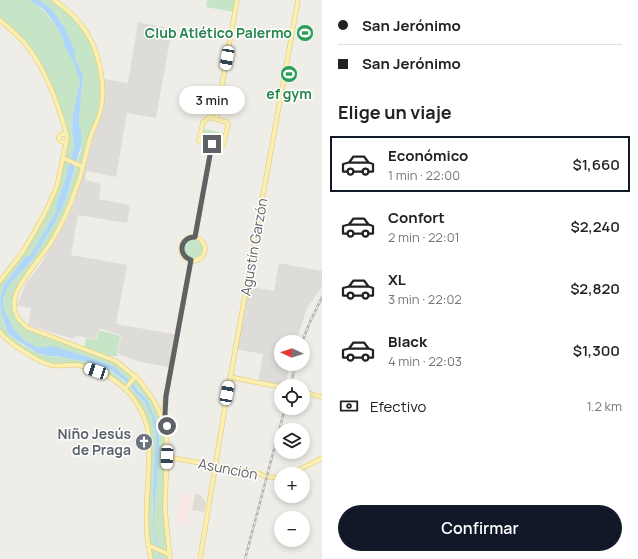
<!DOCTYPE html>
<html lang="es">
<meta charset="utf-8">
<style>
:root{--surface:#fff;--page:#f6f6f6;--text:#222;--muted:#767676;--line:#e0e0e0;--accent:#111827}
body{margin:0;font-family:Manrope,sans-serif;background:var(--page);color:var(--text);height:100vh;display:flex;flex-direction:column;font-size:15px;white-space:nowrap}
*{box-sizing:border-box;margin:0}
p{font-size:13px;color:var(--muted)}
.icon{flex:none;width:22px;height:22px;fill:none;stroke:currentColor;stroke-width:2;stroke-linecap:round;stroke-linejoin:round}
.map{position:relative;flex:1;overflow:hidden}
.sheet{display:flex;flex-direction:column;background:var(--surface);width:316px}
.sheet>*{flex:none}
.guide{display:grid;align-content:center;height:88px;padding:0 16px;background:var(--surface)}
.needle{width:26px;rotate:274deg}
.controls{position:absolute;left:274px;top:335px;display:grid;gap:8px}
.controls a{display:grid;place-items:center;width:36px;height:36px;border-radius:50%;background:var(--surface);box-shadow:0 2px 6px #0003;font-size:20px}
.end{position:absolute;width:18px;height:18px;margin:-9px;border:5px solid #5e6166;background:#fff;box-shadow:0 0 0 2px #fff}
.from{border-radius:50%}
.bubble{position:absolute;height:28px;border-radius:14px;background:var(--surface);box-shadow:0 2px 6px #0003;font-size:13px;font-weight:600;line-height:28px;text-align:center}
.car{position:absolute;width:12px;height:24px;margin:-12px -6px;border-radius:5px;box-shadow:0 0 3px 1px #0007;background:linear-gradient(#fff 24%,#345 0 40%,#fff 0 76%,#345 0 86%,#fff 0)}
.guide b{display:flex;align-items:center;gap:14px;height:38px;font-size:15px}
.guide b+b{border-top:1px solid var(--line)}
.guide i{width:10px;height:10px;background:var(--text)}
ul{padding:0;list-style:none}
li{display:flex;align-items:center;gap:12px;height:56px;margin:0 8px 6px;padding:0 8px;border:2px solid transparent;border-radius:0px}
li div{flex:1}
li b{display:block;font-size:15px}
li em{font-style:normal;font-weight:600}
li.current{border-color:var(--accent)}
li>.icon{width:36px;height:36px;stroke-width:1.5}
h2{padding:0 16px;font-size:18px;line-height:48px}
.pay{display:flex;align-items:center;gap:10px;height:44px;padding:0 16px;font-size:15px}
.pay p{margin-inline-start:auto}
.action{display:flex;gap:8px;margin-top:auto;padding:8px 16px}
.action a{flex:1;height:46px;border-radius:24px;background:var(--accent);color:#fff;font-size:16px;font-weight:600;line-height:46px;text-align:center}
main{display:flex;flex:1;min-height:0}
.map>svg:first-child{display:block}
.industrial{fill:#dedcd9}
.education{fill:#dfdcd5}
.medical{fill:#fae7e5}
.green{fill:#c6e4c6}
.water{fill:#aed6f8}
.lines{fill:none;stroke-linecap:round;stroke-linejoin:round}
.major-casing{stroke:#e6c669;stroke-width:5}
.major{stroke:#f9efb2;stroke-width:4}
.rail-casing{stroke:#b4b5b6;stroke-width:2.5}
.rail{stroke:#fff;stroke-width:1;stroke-dasharray:3;stroke-linecap:butt}
.route{stroke:#5e6166;stroke-width:5}
.labels{text-anchor:middle;stroke-width:3;stroke-linejoin:round;paint-order:stroke}
.leisure-label{font-size:14px;font-weight:bold;fill:#27864d;stroke:#fff;text-anchor:end}
.street-label{font-size:14px;fill:#5e6166;stroke:#fff}
.worship-label{font-size:14px;font-weight:bold;fill:#5b616d;stroke:#fff;text-anchor:end}
</style>
<main>
<div class="map">
<svg width="322" height="559" viewBox="0 0 322 559">
<rect width="100%" height="100%" fill="#efede7"/>
<path class="industrial" d="M138 22 172 29 156 118 127 113 116 177 87 171 85 180 101 184 99 199 130 205 127 223 78 215 71 255 127 265 116 324 179 335 173 368 141 362 118 354 121 335 99 328 96 339 77 336 73 339 28 325 31 308 17 306 26 283 39 267 51 247 68 216 75 200 72 198 85 167 93 137 104 108V79L128 83Z
M279 263 322 271V287L307 308 296 342H281V364H290L285 386 258 384 263 354 234 349 245 286 274 291Z"/>
<path class="education" d="M195 494 201 495 206 502 204 512 192 510Z"/>
<path class="medical" d="M182 492 193 494 187 524 176 522Z"/>
<path class="green" d="M0 0C9 0 20 0 28 0 39 2 65 34 64 45L74 64 80 82 73 113 72 129 74 146 57 210 30 256H26L4 285 0 301V281L20 255 57 186 67 139 49 85 26 45 0 20Z
M38 0H54L79 22 98 58 102 102 92 133 81 175 61 225 18 291 14 311 26 327 111 359 139 380 159 411 166 437 165 510 170 559H161L155 534 154 521 155 498 157 484 159 454V436L155 417 147 400 139 390 119 371 82 355 62 349 38 348 24 340 14 329 4 309 3 299 9 285 32 260 53 226 65 202 81 150V131L79 123 83 75 75 59V52L62 23 47 5Z
M207 0H236L234 12 206 7Z
M203 129 224 133 222 145 200 141Z
M183 248a10 10 0 1 1 20 0a10 10 0 1 1-20 0Z
M0 301C2 311 2 321 7 330 12 341 38 355 50 356 60 357 70 359 80 361 84 361 88 361 92 362 114 370 134 388 147 407 163 430 153 462 153 487 152 512 152 535 160 559H151L148 545 149 438 139 405 114 380 80 366H56L30 355 0 332Z
M99 330 120 336 117 356H106L84 347 86 338 97 340Z"/>
<path class="water" d="M29 0H38L47 5 53 11 65 28 75 52V59L83 75 79 123 81 131V146L65 202 53 226 32 260 9 285 3 299 4 309 14 329 24 340 38 348 52 346 82 355 113 366 129 380 147 400 155 417 159 436V454L157 484 155 498 154 521 155 534 161 559H160L155 541 153 524V487L156 435 151 414 144 402 125 381 110 370 87 361H81L55 356H49L38 353 15 339 8 333 1 312 0 301 1 295 4 285 26 256H30L57 210 56 205 64 184 74 146 72 129 73 113 80 82 74 64 64 45C65 37 49 15 43 9 39 6 34 3 29 0Z"/>
<g class="lines">
<defs>
<path id="major" d="M54 0C84 20 98 45 102 80 103 90 103 99 101 108 99 120 91 132 88 145 85 159 82 173 77 186 71 204 63 222 53 239 44 255 19 281 15 297 12 311 17 320 28 328L116 361 139 380 153 399 163 420 167 443 165 510 170 559
M0 20C9 28 19 36 27 46 47 72 58 104 67 136
M209 117 227 122 228 125 223 145 199 141 203 122Z
M216 119 237 0
M59 138a4 4 0 1 1 8 0a4 4 0 1 1-8 0Z
M63 158 83 167
M195 237 212 143
M181 249a12 12 0 1 1 24 0a12 12 0 1 1-24 0Z
M0 281 22 253 35 231 47 209 57 186 67 138
M0 332C8 343 38 362 51 365 61 367 70 364 78 365 115 373 145 399 149 438 151 479 141 519 151 559
M230 377 281 387
M125 389 136 376
M303 392 322 397
M163 417V411L191 260
M167 457 258 473 265 476
M291 474 322 458
M269 477 281 478
M148 545 170 555
M200 559 225 407 298 0"/>
</defs>
<use href="#major" class="major-casing"/>
<use href="#major" class="major"/>
<defs>
<path id="rail" d="M302 342 310 322 322 297
M290 386 296 364
M245 559 285 408"/>
</defs>
<use href="#rail" class="rail-casing"/>
<use href="#rail" class="rail"/>
</g>
<g class="lines">
<path class="route" d="M167 426 165 414 166 396 191 260C177 255 180 237 195 237L212 144"/>
</g>
<defs>
<symbol id="stadium-disc" viewBox="-11 -11 22 22"><circle r="9.5" fill="#2e9e5b" stroke="#fff"/><path d="M0-5a6.5 5 0 1 0 0 10a6.5 5 0 1 0 0-10ZM-3.5-1.8h7v3.6h-7Z" fill="#fff"/></symbol>
<symbol id="church-disc" viewBox="-11 -11 22 22"><circle r="9.5" fill="#6b7280" stroke="#fff"/><path d="M-1.2-6h2.4v3.5h3.3v2.4h-3.3V6h-2.4V-.1h-3.3v-2.4h3.3Z" fill="#fff"/></symbol>
</defs>
<g fill-rule="evenodd">
<use href="#stadium-disc" x="295" y="23" width="20" height="20"/>
<use href="#stadium-disc" x="279" y="64" width="20" height="20"/>
<use href="#church-disc" x="134" y="432" width="20" height="20"/>
</g>
<g class="labels">
<g class="leisure-label">
<text x="292" y="38">Club Atlético Palermo</text>
<text x="289" y="99" text-anchor="middle">ef gym</text>
</g>
<g class="street-label">
<text transform="translate(254 247) rotate(-80)" y="5">Agustín Garzón</text>
<text transform="translate(228 469) rotate(11)" y="5">Asunción</text>
</g>
<g class="worship-label">
<text x="131" y="439">Niño Jesús<tspan x="131" dy="16">de Praga</tspan></text>
</g>
</g>
</svg>
<div class="controls">
<a><svg class="needle" viewBox="-14 -14 28 28"><path d="M0-13l5 13h-10z" fill="#e53935"/><path d="M0 13l5-13h-10z" fill="#767676"/></svg></a>
<a><svg class="icon" aria-label="locate" viewBox="0 0 24 24"><circle cx="12" cy="12" r="6"/><path d="M12 2v4M12 18v4M2 12h4M18 12h4"/></svg></a>
<a><svg class="icon" aria-label="layers" viewBox="0 0 24 24"><path d="M12 4l9 5-9 5-9-5zM3 14l9 5 9-5"/></svg></a>
<a>+</a>
<a>−</a>
</div>
<i class="end from" style="left:167px;top:426px"></i>
<i class="end" style="left:212px;top:144px"></i>
<div class="bubble" style="left:179px;top:86px;width:66px">3 min</div>
<i class="car" style="left:227px;top:58px;rotate:190deg"></i>
<i class="car" style="left:96px;top:371px;rotate:289deg"></i>
<i class="car" style="left:227px;top:393px;rotate:10deg"></i>
<i class="car" style="left:167px;top:457px;rotate:182deg"></i>
</div>
<section class="sheet">
<div class="guide">
<b><i class="from"></i>San Jerónimo</b>
<b><i></i>San Jerónimo</b>
</div>
<h2>Elige un viaje</h2>
<ul>
<li class="current"><svg class="icon" aria-label="car" viewBox="0 0 24 24"><path d="M5 17H2v-5l4-1 3-4h7l3 4 3 1v5h-3M9 17h6M6 11h13"/><circle cx="7" cy="17" r="2"/><circle cx="17" cy="17" r="2"/></svg><div><b>Económico</b><p>1 min · 22:00</p></div><em>$1,660</em></li>
<li><svg class="icon" aria-label="car" viewBox="0 0 24 24"><path d="M5 17H2v-5l4-1 3-4h7l3 4 3 1v5h-3M9 17h6M6 11h13"/><circle cx="7" cy="17" r="2"/><circle cx="17" cy="17" r="2"/></svg><div><b>Confort</b><p>2 min · 22:01</p></div><em>$2,240</em></li>
<li><svg class="icon" aria-label="car" viewBox="0 0 24 24"><path d="M5 17H2v-5l4-1 3-4h7l3 4 3 1v5h-3M9 17h6M6 11h13"/><circle cx="7" cy="17" r="2"/><circle cx="17" cy="17" r="2"/></svg><div><b>XL</b><p>3 min · 22:02</p></div><em>$2,820</em></li>
<li><svg class="icon" aria-label="car" viewBox="0 0 24 24"><path d="M5 17H2v-5l4-1 3-4h7l3 4 3 1v5h-3M9 17h6M6 11h13"/><circle cx="7" cy="17" r="2"/><circle cx="17" cy="17" r="2"/></svg><div><b>Black</b><p>4 min · 22:03</p></div><em>$1,300</em></li>
</ul>
<div class="pay"><svg class="icon" aria-label="cash" viewBox="0 0 24 24"><path d="M3 7h18v10H3z"/><circle cx="12" cy="12" r="2"/></svg>Efectivo<p>1.2 km</p></div>
<div class="action"><a>Confirmar</a></div>
</section>
</main>
